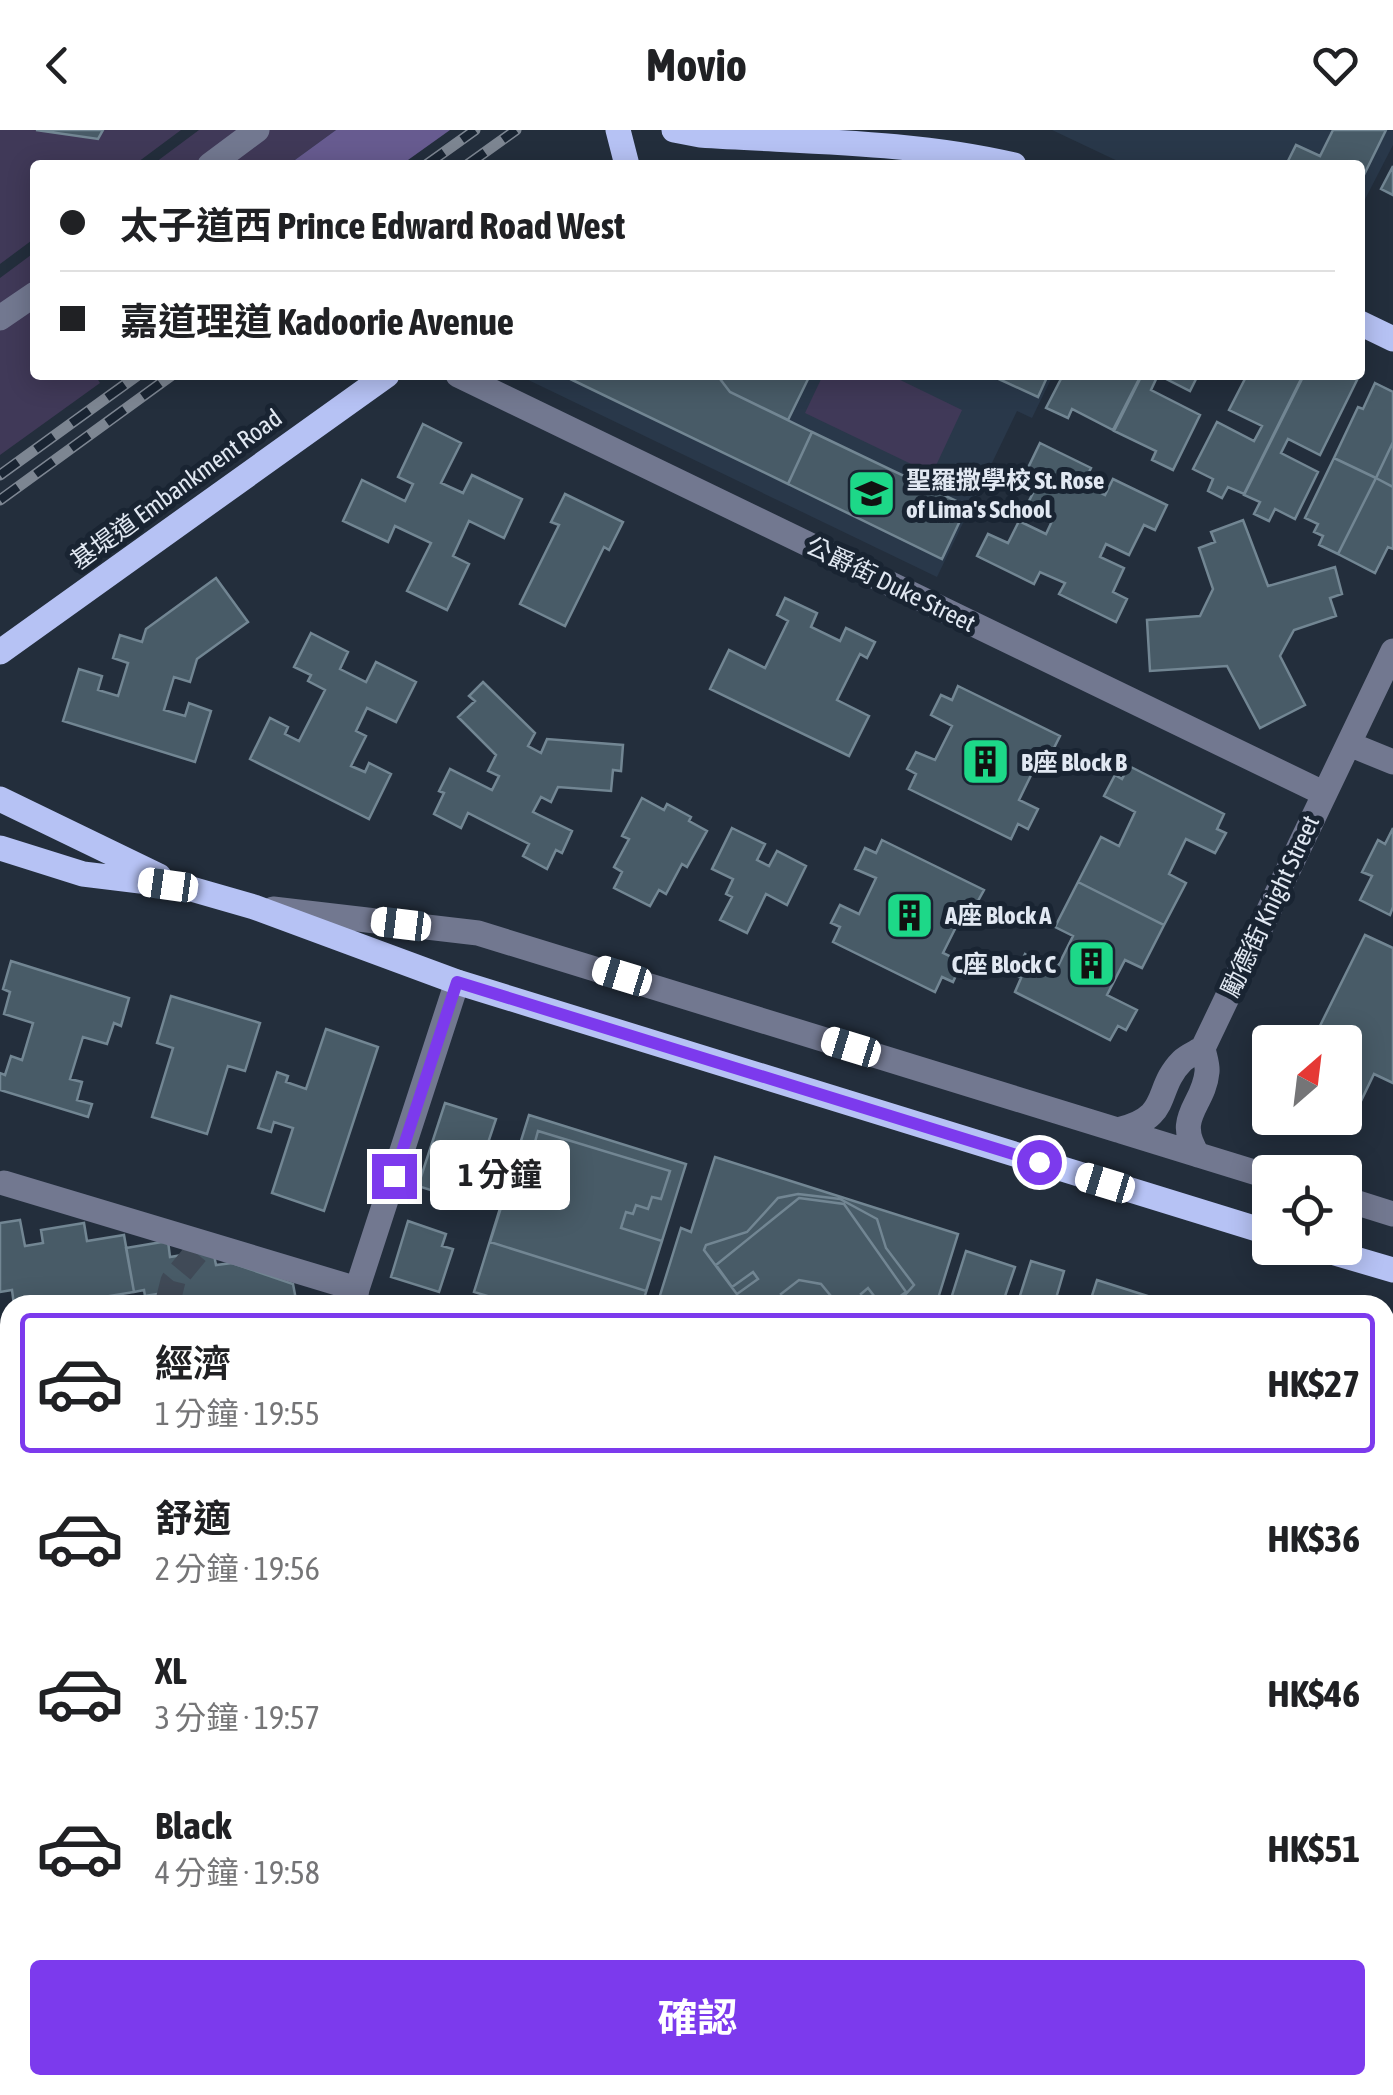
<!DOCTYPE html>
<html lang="zh-TW">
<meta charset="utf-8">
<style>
:root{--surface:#fff;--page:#f2f2f2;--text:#202124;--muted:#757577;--line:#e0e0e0;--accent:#7c3aed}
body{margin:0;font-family:"Asap Condensed","Noto Sans TC",sans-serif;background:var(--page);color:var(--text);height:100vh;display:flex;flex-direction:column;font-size:38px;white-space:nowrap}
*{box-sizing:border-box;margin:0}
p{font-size:32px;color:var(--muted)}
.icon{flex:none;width:55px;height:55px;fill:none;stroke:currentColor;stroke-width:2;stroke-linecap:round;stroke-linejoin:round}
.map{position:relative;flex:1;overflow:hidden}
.sheet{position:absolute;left:0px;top:1165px;width:1395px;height:800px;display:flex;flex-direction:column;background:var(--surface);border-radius:30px 30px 0 0;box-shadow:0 5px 25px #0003}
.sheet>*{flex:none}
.top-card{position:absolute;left:30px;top:30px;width:1335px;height:220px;border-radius:10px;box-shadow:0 5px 25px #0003;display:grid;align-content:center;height:220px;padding:0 30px;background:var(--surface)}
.needle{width:65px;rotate:28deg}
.buttons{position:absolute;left:1252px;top:895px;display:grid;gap:20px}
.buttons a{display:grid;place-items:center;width:110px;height:110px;border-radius:10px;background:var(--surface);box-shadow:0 5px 25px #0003;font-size:50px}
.end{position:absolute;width:45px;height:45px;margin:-22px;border:12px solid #7c3aed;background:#fff;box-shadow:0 0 0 5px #fff}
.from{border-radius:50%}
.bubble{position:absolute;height:70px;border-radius:10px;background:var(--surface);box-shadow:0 5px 25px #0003;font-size:32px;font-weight:700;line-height:70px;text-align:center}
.car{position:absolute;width:30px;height:60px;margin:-30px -15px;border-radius:12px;box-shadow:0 0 8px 2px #0007;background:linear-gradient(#fff 24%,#345 0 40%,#fff 0 76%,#345 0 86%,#fff 0)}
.top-card b{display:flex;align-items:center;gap:35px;height:95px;font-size:38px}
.top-card b+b{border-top:2px solid var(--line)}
.top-card i{width:25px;height:25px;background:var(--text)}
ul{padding:18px 0 0;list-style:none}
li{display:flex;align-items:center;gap:30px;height:140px;margin:0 20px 15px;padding:0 10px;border:5px solid transparent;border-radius:10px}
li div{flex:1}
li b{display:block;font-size:38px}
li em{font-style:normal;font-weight:700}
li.current{border-color:var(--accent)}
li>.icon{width:90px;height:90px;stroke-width:1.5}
.button{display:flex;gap:20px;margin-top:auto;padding:20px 30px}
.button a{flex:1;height:115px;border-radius:10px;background:var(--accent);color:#fff;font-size:40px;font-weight:700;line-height:115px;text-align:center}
header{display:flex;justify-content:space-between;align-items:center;height:130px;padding:0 30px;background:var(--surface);font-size:45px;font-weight:700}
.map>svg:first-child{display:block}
.built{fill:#29384a}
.green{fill:#403958}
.forest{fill:#675b90}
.water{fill:#1a5a68}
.building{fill:#485b67;stroke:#728693;stroke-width:2.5}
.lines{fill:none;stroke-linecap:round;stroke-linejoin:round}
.minor-tunnel{stroke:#404a57;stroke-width:25;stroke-dasharray:25 12;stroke-linecap:butt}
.path{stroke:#66707d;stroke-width:6;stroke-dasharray:5 5;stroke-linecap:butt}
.minor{stroke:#727890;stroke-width:25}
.major{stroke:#b6c2f4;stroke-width:25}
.rail-casing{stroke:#7d8692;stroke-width:11}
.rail{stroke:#192432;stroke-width:8;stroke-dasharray:22;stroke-linecap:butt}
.route{stroke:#7c3aed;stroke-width:12}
.labels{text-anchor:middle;stroke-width:10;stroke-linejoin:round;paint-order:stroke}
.poi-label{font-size:25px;font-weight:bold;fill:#e1e8f2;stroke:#192432;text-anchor:start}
.street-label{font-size:25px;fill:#e1e8f2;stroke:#192432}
</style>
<header><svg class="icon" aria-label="back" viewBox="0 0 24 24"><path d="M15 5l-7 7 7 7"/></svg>Movio<svg class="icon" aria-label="heart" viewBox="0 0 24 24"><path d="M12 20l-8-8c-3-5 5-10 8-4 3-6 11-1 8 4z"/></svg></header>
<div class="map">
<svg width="1393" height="1965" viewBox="0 0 1393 1965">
<rect width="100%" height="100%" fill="#232e3c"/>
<path class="built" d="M1052 0H1393V15L1360 79V35H1126Z
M518 245H1053L1032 288 1017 281 937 447Z
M0 1491 10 1550V1955H80V1958L54 1965H0Z"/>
<path class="green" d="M0 0H181L134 35H35V108L0 134Z
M199 0H336L288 35H152Z
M35 122V245H95L100 253 0 325V148Z
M823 245H890L962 280 932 344 805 283Z"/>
<path class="forest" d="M336 0H450L401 35H288Z
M1385 1932 1393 1936V1965H1353L1359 1955H1385Z
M863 1955H939L936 1965H861Z
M1092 1955H1143L1138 1965H1088Z"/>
<path class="water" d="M777 1955H837L839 1965H779Z
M1023 1955H1047L1077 1965H1020Z"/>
<path class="building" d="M36 0H103L98 9Z
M1333 0H1386L1360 53V35H1286L1296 15 1320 26Z
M1393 36V65L1381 59Z
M562 245H717L730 262 812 302 788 354Z
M717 245H810L788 290 730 262Z
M990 245H1048L1038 267Z
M1063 245 1124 247 1141 245 1113 300 1072 279 1068 288 1046 278Z
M1142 245H1198L1190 261 1158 245 1151 260 1200 285 1173 340 1152 330 1156 321 1114 301Z
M1247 245H1303L1244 364 1228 357 1222 368 1208 361 1213 349 1193 339 1217 292 1254 311 1262 296 1229 280Z
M1304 245 1359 246 1320 325 1288 309 1281 323 1318 342 1295 389 1275 379 1269 391 1254 384 1260 372 1244 365Z
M1375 253 1393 262V312L1376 348 1334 328 1358 277 1363 279Z
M423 294 461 313 441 353 463 363 472 345 522 369 504 408 469 391 453 426 469 434 447 480 407 461 431 413 395 396 388 412 343 391 362 350 405 371 413 354 398 347Z
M812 302 967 376 942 429 788 354Z
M1393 312V357L1376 348Z
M1040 313 1091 338 1083 354 1105 365 1113 349 1167 375 1155 400 1144 395 1129 425 1106 414 1100 427 1124 438 1113 462 1127 469 1116 492 1059 464 1065 453 1040 442 1034 454 977 426 988 404 1008 413 1019 391 1046 404 1053 389 1026 377 1041 347 1027 340Z
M1334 328 1376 348 1338 424 1319 415 1323 406 1314 402 1318 394 1305 388Z
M1376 348 1393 357V419L1388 417 1375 443 1338 424Z
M565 364 623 392 609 420 604 417 565 496 520 474 559 395 551 392Z
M1243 390 1268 456 1335 437 1342 464 1330 468 1336 486 1294 500 1280 526 1305 575 1260 598 1227 536 1150 541 1147 490 1200 486 1213 459 1199 418 1215 412 1211 402Z
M216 448 248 492 197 529 190 552 174 547 164 580 185 586 189 573 211 581 195 632 63 591 79 539 102 546 98 560 118 566 128 533 113 528 120 505 142 512 146 499Z
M785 468 817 483 811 497 840 511 846 498 875 512 867 528 860 524 837 570 869 586 849 626 710 559 729 520 765 538 788 491 777 485Z
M311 503 348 522 340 539 366 552 376 532 416 552 396 592 367 578 356 601 366 606 351 636 365 642 369 633 391 644 369 689 250 629 270 588 288 597 285 604 299 611 325 560 308 551 311 545 294 537Z
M483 552 535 603 528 616 541 623 547 609 623 615 621 641 613 640 611 661 558 657 551 672 541 667 533 682 572 701 562 723 556 720 547 739 523 726 529 714 468 683 461 698 434 684 444 663 439 661 450 639 492 660 499 646 488 641 496 625 458 587 475 571 469 566Z
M958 556 1060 606 1054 618 1065 623 1055 642 1037 633 1019 670 1038 679 1028 699 1018 694 1011 709 909 659 916 644 907 639 916 622 935 630 952 596 931 585 941 565 952 570Z
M1129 636 1224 684 1217 699 1226 703 1215 723 1186 709 1169 744 1186 753 1164 795 1078 752 1101 707 1119 716 1135 682 1104 666 1115 645 1122 649Z
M642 668 664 680 667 674 691 687 689 691 707 701 687 737 682 734 666 764 659 760 650 776 614 758 622 742 614 737 629 709 622 706Z
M732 698 765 714 757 730 769 736 777 721 806 736 787 775 766 764 747 803 720 790 732 767 726 764 733 749 712 739Z
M1393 698V777L1390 785 1360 770 1372 746 1362 742 1378 710 1385 714Z
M882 710 984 760 978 771 989 776 980 795 961 787 943 823 962 832 953 852 942 847 935 862 833 812 840 797 831 793 840 775 859 784 876 748 855 739 865 718 876 723Z
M1078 752 1164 795 1142 838 1125 830 1107 865 1137 880 1126 900 1118 896 1110 910 1015 862 1021 848 1015 845 1025 824 1056 840 1073 806 1055 797Z
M1365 805 1393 818V953L1374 944 1348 998 1326 988H1345V912H1312Z
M11 831 129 868 121 896 114 893 107 914 83 907 70 949 82 952 77 970 92 974 88 987 0 960V943L5 945 11 926 22 930 33 893 4 884 10 862 3 859Z
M171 866 260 893 245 941 228 936 207 1004 152 987 173 918 157 913Z
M326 899 378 917 324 1081 272 1063 293 998 274 992 271 1002 258 998 277 942 288 946 286 952 306 959Z
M445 973 496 989 482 1031 471 1027 458 1069 418 1056Z
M529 985 686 1034 642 1175H517L474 1162Z
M538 1001 670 1041 661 1069 652 1067 648 1079 636 1075 633 1084 626 1082 621 1098 662 1111 646 1161 490 1112 506 1062 546 1075 551 1059 547 1057 550 1047 540 1045 543 1034 530 1030Z
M715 1027 958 1104 936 1175H657L681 1098 691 1102Z
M798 1064 840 1069 877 1089 886 1118 914 1155 896 1175H745L704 1120 706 1115 747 1102 778 1068Z
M799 1068 844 1074 906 1162 888 1175H881L868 1158 861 1164 870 1175H830L835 1171 821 1154 799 1150 781 1164 786 1171 779 1175H745L737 1164 758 1149 753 1142 732 1157 716 1135Z
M20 1090 25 1116 43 1113 41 1100 84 1093 87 1111 124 1105 134 1162 73 1172V1175H14L12 1160 0 1162V1093Z
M408 1091 446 1104 442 1116 453 1119 439 1162 391 1147Z
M168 1111 170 1127 213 1120 216 1135 232 1133 293 1154 297 1175H167L164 1163 145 1166 144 1160 134 1162 126 1118Z
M966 1121 1015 1137 1002 1175 989 1172 988 1175H949Z
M1031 1131 1064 1141 1054 1175H1017Z
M1097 1150 1176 1175H1089Z
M1385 1240 1392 1242 1390 1250 1393 1251V1385L1385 1383 1391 1364 1385 1363Z
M1393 1573V1626L1385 1623V1588L1388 1589Z
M0 1737 10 1741 0 1777Z
M0 1779 10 1783V1800L2 1819 10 1825V1841L0 1853Z
M1385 1798 1393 1802 1390 1823 1385 1820Z
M665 1955H726L708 1960V1963L732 1959 733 1965H666Z
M972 1955H1003L1000 1965H973L976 1956Z
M1195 1955H1231L1229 1960 1238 1965H1190Z
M1269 1955H1344L1338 1965 1324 1958 1320 1965H1263Z"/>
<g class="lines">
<path class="minor-tunnel" d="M167 1175 173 1151 196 1123"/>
<path class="path" d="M0 1626 10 1645
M0 1880 10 1868
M218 1965 277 1955
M478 1965 512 1959"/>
<path class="minor" d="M210 35 257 0
M0 188 35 164
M458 245 1323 663
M1349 614 1393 632
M273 779 478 803 1270 1047
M1118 1000C1173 987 1153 960 1182 931 1187 926 1197 922 1203 918L1393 521
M1198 1025C1173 987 1204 976 1207 942 1208 935 1204 925 1203 918
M4 1053 357 1159
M1345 1069 1393 1084
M354 1175 357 1159 457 852
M1385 1700 1393 1703
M1385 1763 1393 1766
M540 1955 541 1965
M357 1965 417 1955
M1160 1965 1166 1955"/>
<path class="major" d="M618 0 627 35
M674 0 700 5C805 12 911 11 1014 35
M1360 193 1393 209
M0 522 387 245
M0 669 159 746
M0 718 83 744 181 756 254 777 457 852 1270 1103
M1318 1118 1393 1140"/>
<defs>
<path id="rail" d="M426 35 475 0
M467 35 516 0
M0 345 138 245
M0 370 172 245"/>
</defs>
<use href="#rail" class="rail-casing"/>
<use href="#rail" class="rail"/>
</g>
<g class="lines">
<path class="route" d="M394 1046 457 852 1039 1032"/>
</g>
<defs>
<symbol id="school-square" viewBox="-11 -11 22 22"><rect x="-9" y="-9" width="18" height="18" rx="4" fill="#1dd888" stroke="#192432"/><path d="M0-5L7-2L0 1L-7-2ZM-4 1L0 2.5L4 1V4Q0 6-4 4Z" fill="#111"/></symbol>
<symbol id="building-square" viewBox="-11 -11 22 22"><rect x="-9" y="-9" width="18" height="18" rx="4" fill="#1dd888" stroke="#192432"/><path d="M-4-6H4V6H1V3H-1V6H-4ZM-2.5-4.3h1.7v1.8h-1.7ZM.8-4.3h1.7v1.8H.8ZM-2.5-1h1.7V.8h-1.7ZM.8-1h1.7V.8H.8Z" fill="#111"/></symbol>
</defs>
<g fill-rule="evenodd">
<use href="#school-square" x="844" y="336" width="55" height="55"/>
<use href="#building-square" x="958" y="604" width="55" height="55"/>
<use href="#building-square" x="882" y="758" width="55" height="55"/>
<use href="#building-square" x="1064" y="806" width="55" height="55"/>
</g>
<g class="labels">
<g class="poi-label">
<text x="906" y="359">聖羅撒學校 St. Rose<tspan x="906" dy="29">of Lima's School</tspan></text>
<text x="1021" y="641">B座 Block B</text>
<text x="945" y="794">A座 Block A</text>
<text x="1056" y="843" text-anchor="end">C座 Block C</text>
</g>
<g class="street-label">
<text transform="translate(176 359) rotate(-36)" y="9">基堤道 Embankment Road</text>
<text transform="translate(891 454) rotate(26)" y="9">公爵街 Duke Street</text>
<text transform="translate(1270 776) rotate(-65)" y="9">勵德街 Knight Street</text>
</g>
</g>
</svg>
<div class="buttons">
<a><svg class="needle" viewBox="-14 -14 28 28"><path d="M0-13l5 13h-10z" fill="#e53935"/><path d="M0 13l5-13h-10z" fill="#757577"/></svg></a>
<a><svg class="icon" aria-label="locate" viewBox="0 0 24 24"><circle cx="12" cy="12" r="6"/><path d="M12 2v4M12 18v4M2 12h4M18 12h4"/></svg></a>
</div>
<i class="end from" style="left:1039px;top:1032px"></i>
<i class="end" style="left:394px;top:1046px"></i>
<div class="bubble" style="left:430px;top:1010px;width:140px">1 分鐘</div>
<i class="car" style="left:168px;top:755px;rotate:278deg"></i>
<i class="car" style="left:401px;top:794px;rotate:277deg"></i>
<i class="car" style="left:622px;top:846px;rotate:287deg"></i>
<i class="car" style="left:851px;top:917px;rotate:287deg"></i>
<i class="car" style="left:1105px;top:1053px;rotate:287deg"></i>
<div class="top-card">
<b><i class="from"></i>太子道西 Prince Edward Road West</b>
<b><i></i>嘉道理道 Kadoorie Avenue</b>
</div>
<section class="sheet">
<ul>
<li class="current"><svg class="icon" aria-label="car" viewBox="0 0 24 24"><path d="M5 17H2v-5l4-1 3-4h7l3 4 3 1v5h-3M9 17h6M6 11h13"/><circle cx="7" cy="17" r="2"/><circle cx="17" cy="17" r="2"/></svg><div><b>經濟</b><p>1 分鐘 · 19:55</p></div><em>HK$27</em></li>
<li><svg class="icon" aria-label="car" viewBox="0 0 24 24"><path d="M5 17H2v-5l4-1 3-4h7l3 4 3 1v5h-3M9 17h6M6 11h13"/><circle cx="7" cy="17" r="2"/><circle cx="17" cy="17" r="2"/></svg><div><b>舒適</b><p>2 分鐘 · 19:56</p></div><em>HK$36</em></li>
<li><svg class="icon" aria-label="car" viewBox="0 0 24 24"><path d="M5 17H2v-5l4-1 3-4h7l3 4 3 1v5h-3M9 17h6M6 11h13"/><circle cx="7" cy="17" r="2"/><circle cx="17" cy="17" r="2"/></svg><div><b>XL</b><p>3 分鐘 · 19:57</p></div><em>HK$46</em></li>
<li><svg class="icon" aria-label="car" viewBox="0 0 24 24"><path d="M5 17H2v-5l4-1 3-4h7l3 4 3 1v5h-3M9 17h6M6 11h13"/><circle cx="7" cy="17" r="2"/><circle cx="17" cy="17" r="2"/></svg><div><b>Black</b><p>4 分鐘 · 19:58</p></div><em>HK$51</em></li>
</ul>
<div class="button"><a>確認</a></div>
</section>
</div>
